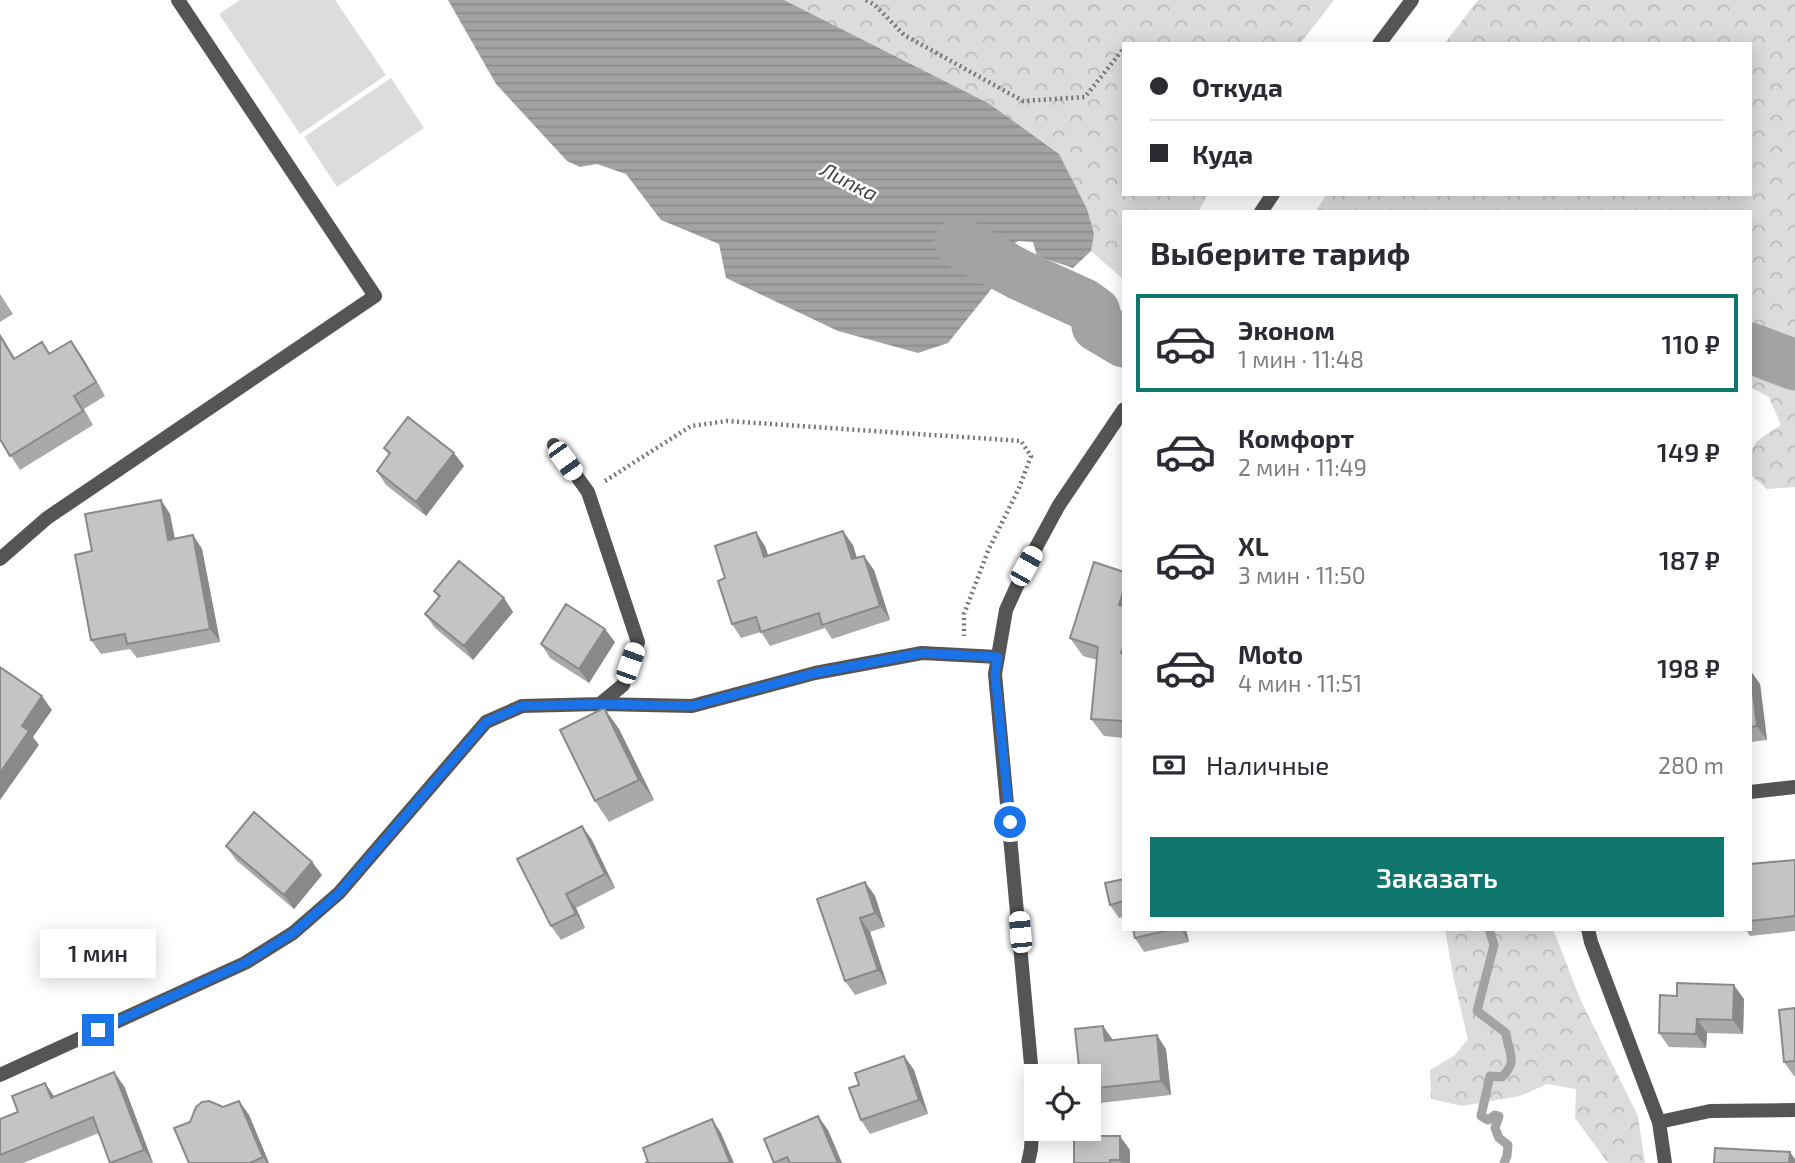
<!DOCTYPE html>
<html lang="ru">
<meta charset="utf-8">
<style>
:root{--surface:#fff;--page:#f7f7f7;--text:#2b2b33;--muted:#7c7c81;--line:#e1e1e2;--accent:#0f766e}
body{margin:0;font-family:"Exo 2",sans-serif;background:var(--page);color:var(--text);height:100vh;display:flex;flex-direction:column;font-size:26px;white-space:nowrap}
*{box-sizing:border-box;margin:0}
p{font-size:23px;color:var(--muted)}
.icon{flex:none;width:38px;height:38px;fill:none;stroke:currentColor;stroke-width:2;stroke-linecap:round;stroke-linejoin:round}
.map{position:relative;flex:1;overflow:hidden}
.details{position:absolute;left:1122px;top:210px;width:630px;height:721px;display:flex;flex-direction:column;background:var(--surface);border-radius:0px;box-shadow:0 4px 18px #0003}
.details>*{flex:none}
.hud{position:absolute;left:1122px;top:42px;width:630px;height:154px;border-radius:0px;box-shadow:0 4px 18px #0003;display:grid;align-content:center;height:154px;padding:0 28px;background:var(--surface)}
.tools{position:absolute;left:1024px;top:1064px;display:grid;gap:14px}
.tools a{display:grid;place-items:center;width:77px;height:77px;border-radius:0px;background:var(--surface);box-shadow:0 4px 18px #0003;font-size:35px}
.end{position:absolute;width:32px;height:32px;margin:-16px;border:9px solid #1a73e8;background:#fff;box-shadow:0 0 0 4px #fff}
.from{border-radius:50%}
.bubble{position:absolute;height:49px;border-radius:0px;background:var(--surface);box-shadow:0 4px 18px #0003;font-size:23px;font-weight:600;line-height:49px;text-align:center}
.car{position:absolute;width:21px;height:42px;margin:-21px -10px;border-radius:9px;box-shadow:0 0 5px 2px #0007;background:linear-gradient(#fff 24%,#345 0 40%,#fff 0 76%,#345 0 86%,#fff 0)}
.hud b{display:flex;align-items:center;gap:24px;height:66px;font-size:26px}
.hud b+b{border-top:2px solid var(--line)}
.hud i{width:18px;height:18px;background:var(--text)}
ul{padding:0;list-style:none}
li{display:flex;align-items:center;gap:21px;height:98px;margin:0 14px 10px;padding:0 14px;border:4px solid transparent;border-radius:0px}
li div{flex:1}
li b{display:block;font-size:26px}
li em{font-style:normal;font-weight:600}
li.current{border-color:var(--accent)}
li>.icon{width:63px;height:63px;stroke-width:1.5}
h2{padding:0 28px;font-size:32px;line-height:84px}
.pay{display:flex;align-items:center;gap:18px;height:77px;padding:0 28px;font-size:26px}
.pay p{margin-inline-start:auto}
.primary-button{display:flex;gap:14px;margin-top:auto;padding:14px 28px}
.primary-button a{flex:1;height:80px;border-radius:0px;background:var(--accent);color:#fff;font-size:28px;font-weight:600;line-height:80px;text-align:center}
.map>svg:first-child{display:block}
.forest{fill:url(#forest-crowns)}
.green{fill:#dcdcdc}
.water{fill:url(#water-rules)}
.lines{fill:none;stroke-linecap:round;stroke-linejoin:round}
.stream{stroke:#a3a3a3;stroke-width:9}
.river{stroke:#a3a3a3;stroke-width:51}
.path{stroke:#777;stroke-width:4.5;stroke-dasharray:2 3.5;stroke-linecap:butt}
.service{stroke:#555;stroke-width:14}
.minor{stroke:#555;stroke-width:14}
.tertiary{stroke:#555;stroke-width:14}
.wall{fill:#a9a9a9}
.shaded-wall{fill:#898989}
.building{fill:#c4c4c4;stroke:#898989;stroke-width:2}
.route{stroke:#1a73e8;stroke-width:9}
.labels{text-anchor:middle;stroke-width:5;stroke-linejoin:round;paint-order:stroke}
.water-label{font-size:21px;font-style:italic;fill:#444;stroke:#fff}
</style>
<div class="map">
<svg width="1795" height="1163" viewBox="0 0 1795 1163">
<defs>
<pattern id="forest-crowns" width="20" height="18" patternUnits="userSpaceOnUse" patternTransform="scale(1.75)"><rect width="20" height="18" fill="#dcdcdc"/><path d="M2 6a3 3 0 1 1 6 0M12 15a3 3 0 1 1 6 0" fill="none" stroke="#bbb"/></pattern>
<pattern id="water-rules" width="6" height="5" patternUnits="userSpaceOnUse" patternTransform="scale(1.75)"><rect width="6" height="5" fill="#a3a3a3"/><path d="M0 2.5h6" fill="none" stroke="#8b8b8b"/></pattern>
</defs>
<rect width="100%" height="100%" fill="#fff"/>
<path class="forest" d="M784 0H1334L1300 44H1124V194H1208L1198 212H1124L1123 279 1091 251 1093 234 988 103Z
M1478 0H1795V487L1767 489 1750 474C1750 439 1754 443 1781 425L1769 397 1750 387V212H1315L1327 194H1750V44H1444Z
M1445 929H1553L1581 1001 1638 1116 1645 1163H1608L1575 1118 1576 1089 1547 1084 1520 1096 1462 1106 1431 1099 1430 1070 1455 1055 1468 1039 1453 976Z"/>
<path class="green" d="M240 0H335L386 75 300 134 219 14Z
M391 78 424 128 337 187 304 137Z"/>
<path class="water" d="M448 0H784L988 103 1059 154 1087 209 1094 234 1091 251 1073 268 1037 256 1033 242 1018 241 1005 250 1021 266 1020 275 1008 282H997L948 343 918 353 838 331 726 278 719 244 661 220 626 174 597 164 580 167 567 161 496 84Z"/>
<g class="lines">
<path class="stream" d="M1489 929 1494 945 1477 1011 1506 1033C1508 1053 1519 1060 1502 1077L1490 1076 1481 1116 1488 1120 1495 1115 1499 1116 1495 1128 1499 1138 1508 1145 1507 1156 1504 1163"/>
<path class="river" d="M960 243 1020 275 1084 304 1095 312 1097 326 1124 342
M1750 348 1795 365"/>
<path class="path" d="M866 0 875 5 904 35 1023 101 1085 97 1124 48
M605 481 691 426 727 421 1021 441 1031 456 1019 488 988 551 964 614V636"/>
<path class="service" d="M554 445 588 492 638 642 623 685 600 704
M0 1075 245 963 293 933 339 893 486 722 522 706 600 704 692 706 815 673 922 653 998 657"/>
<path class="minor" d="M0 559 47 518 375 296 178 0
M1750 792 1795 787
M1588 929 1591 942 1659 1122 1665 1163
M1659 1122 1710 1111 1795 1110"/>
<path class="tertiary" d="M1379 44 1412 0
M1261 212 1273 194
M1028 1163 1031 1149 1034 1097 995 674 1006 610 1026 566 1059 505 1124 409"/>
</g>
<path class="wall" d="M0 294 13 314 0 322Z
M0 334 15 358 42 342 50 353 81 355 105 396 84 409 93 425 20 470 0 439Z
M384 448 464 466 426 516 386 485 377 471 389 455Z
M161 500 170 514 175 538 193 535 202 549 220 642 137 658 130 649 101 654 91 640 92 551Z
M853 545 857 558 874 570 890 620 832 639 825 628 770 646 761 632 741 638 732 624 725 578 765 546 768 555Z
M1124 572V738L1104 736 1091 719 1097 660 1083 656 1070 638Z
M434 591 504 598 513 612 473 660 435 628 425 614 439 598Z
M615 642 589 683 550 658 541 644Z
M1750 670 1760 684 1767 740 1750 742Z
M604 708 619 729 654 800 609 822 595 801Z
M582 826 592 840 615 888 576 908 585 928 561 940 551 926Z
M226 846 312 862 322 875 294 909 236 860Z
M1795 860V931L1750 936 1745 929H1750V864Z
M1124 879V917L1119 918 1110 905Z
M865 882 875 896 885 927 870 932 887 984 855 995 845 981Z
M1133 929H1186L1189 942 1144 952 1135 938Z
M1744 999 1743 1034 1707 1033 1706 1048 1669 1047 1659 1033Z
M1795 1008V1076H1794L1784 1062Z
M1113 1040 1166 1049 1171 1095 1091 1104 1088 1099V1089Z
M904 1056 914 1070 928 1114 870 1134 861 1120 859 1085Z
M124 1086 153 1163H110L99 1133 23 1163H0V1119L54 1096Z
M239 1101 249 1115 269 1163H189L223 1107Z
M828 1130 842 1163H774Z
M1130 1150V1163H1074Z"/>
<path class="shaded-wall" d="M0 334 23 373 14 359 0 336Z
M71 341 81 355 105 396 96 382Z
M454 453 464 466 426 516 416 502Z
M161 500 170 514 177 553 168 540Z
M843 531 853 545 861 573 852 559Z
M756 532 765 546 773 571 764 557Z
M193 535 202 549 220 642 210 629Z
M864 556 874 570 890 620 880 606Z
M1124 589V612L1119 605Z
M504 598 513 612 473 660 464 646Z
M605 629 615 642 589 683 579 669Z
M1750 670 1760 684 1767 740 1757 726Z
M42 696 52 710 33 737 39 745 0 800V773L22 726Z
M604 708 619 729 654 800 639 780Z
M582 826 592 840 615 888 605 874Z
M312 862 322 875 294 909 284 895Z
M865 882 875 896 885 927 875 913Z
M566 894 576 908 585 928 576 914Z
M860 918 870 932 887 984 878 970Z
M1181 929H1186L1189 942Z
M1734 985 1744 999 1743 1034 1733 1020Z
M1697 1019 1707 1033 1706 1048 1696 1034Z
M1103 1026 1113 1040 1105 1041Z
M1157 1035 1166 1049 1171 1095 1161 1081Z
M904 1056 914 1070 928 1114 919 1100Z
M114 1072 124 1086 153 1163 144 1150Z
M45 1083 54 1096 51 1098Z
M239 1101 249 1115 269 1163H267L263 1157Z
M818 1116 828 1130 842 1163H838Z
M712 1119 721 1133 734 1163H731L730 1162Z
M1120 1136 1130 1150V1163H1122L1120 1160Z
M1790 1152 1795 1159V1163H1789Z"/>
<path class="building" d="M0 336 14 359 42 342 49 354 71 341 96 382 74 396 83 411 10 456 0 439Z
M408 417 454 453 416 502 377 471 390 453 384 448Z
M161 500 168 540 193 535 210 629 127 644 125 634 91 640 75 555 92 551 85 514Z
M843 531 852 559 864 556 880 606 822 625 819 613 761 632 756 617 732 624 718 581 725 578 715 546 756 532 764 557Z
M459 561 504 598 464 646 425 614 440 596 434 591Z
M1094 562 1124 572V589L1119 605 1124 606V645L1121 653 1124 654V721L1091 719 1098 647 1070 638Z
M566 604 605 629 579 669 541 644Z
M0 667 42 696 22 726 29 731 0 773Z
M1750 670 1757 726 1750 727Z
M604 708 639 780 595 801 560 730Z
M254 812 312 862 284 895 226 846Z
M582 826 605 874 566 894 576 914 551 926 517 859Z
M1795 860V916L1750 921V864Z
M1124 879V901L1110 905 1105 883Z
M865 882 875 913 860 918 878 970 845 981 817 899Z
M1133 929H1174L1135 938Z
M1677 983 1734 985 1733 1020 1697 1019 1696 1034 1659 1033 1660 995 1677 996Z
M1795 1008V1061L1784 1062 1779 1010Z
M1103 1026 1105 1041 1157 1035 1161 1081 1088 1089V1076H1080L1075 1029Z
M904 1056 919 1100 861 1120 849 1088 859 1085 855 1073Z
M114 1072 144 1150 110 1163 93 1117 0 1155V1119L18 1112 12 1096 45 1083 51 1098Z
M209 1101 223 1107 239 1101 263 1157 250 1163H189L174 1128 190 1122 196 1107 202 1102Z
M818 1116 838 1163H790L787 1157 774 1163 764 1139Z
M712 1119 730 1162 726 1163H645L648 1162 643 1148Z
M1074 1136H1120V1160H1110V1163H1074Z
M1715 1148 1790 1152 1789 1163H1714Z"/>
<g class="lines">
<path class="route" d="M98 1030 245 963 293 933 339 893 486 722 522 706 600 704 692 706 815 673 922 653 998 657 995 674 1010 822"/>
</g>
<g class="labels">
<g class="water-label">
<text transform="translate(849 182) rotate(27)" y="7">Липка</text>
</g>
</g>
</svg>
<div class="tools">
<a><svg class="icon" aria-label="locate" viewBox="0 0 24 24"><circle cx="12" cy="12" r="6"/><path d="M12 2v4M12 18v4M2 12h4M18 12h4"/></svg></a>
</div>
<i class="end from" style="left:1010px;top:822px"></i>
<i class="end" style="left:98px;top:1030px"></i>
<div class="bubble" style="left:40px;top:929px;width:116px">1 мин</div>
<i class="car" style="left:565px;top:461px;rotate:144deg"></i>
<i class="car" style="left:1026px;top:566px;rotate:29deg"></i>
<i class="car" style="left:630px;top:663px;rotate:19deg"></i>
<i class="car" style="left:1020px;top:932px;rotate:355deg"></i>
<div class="hud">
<b><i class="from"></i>Откуда</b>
<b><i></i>Куда</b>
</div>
<section class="details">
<h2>Выберите тариф</h2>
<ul>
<li class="current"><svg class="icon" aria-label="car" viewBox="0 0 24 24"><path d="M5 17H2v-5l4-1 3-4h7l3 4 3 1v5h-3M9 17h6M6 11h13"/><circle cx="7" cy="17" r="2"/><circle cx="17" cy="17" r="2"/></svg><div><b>Эконом</b><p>1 мин · 11:48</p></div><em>110 ₽</em></li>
<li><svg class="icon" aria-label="car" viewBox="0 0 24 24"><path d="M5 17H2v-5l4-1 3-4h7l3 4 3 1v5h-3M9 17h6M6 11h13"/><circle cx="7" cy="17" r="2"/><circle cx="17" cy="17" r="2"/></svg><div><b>Комфорт</b><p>2 мин · 11:49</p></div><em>149 ₽</em></li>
<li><svg class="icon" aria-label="car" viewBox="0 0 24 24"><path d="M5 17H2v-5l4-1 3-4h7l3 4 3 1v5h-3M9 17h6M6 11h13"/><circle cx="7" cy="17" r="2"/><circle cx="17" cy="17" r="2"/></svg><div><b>XL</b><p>3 мин · 11:50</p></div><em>187 ₽</em></li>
<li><svg class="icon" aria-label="car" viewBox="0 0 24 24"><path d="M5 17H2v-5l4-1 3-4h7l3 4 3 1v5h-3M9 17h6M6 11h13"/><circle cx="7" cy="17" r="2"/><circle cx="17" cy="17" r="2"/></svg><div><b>Moto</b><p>4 мин · 11:51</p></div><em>198 ₽</em></li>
</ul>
<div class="pay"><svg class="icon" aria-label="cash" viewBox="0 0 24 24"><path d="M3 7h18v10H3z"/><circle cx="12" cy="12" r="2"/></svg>Наличные<p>280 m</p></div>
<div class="primary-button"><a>Заказать</a></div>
</section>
</div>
